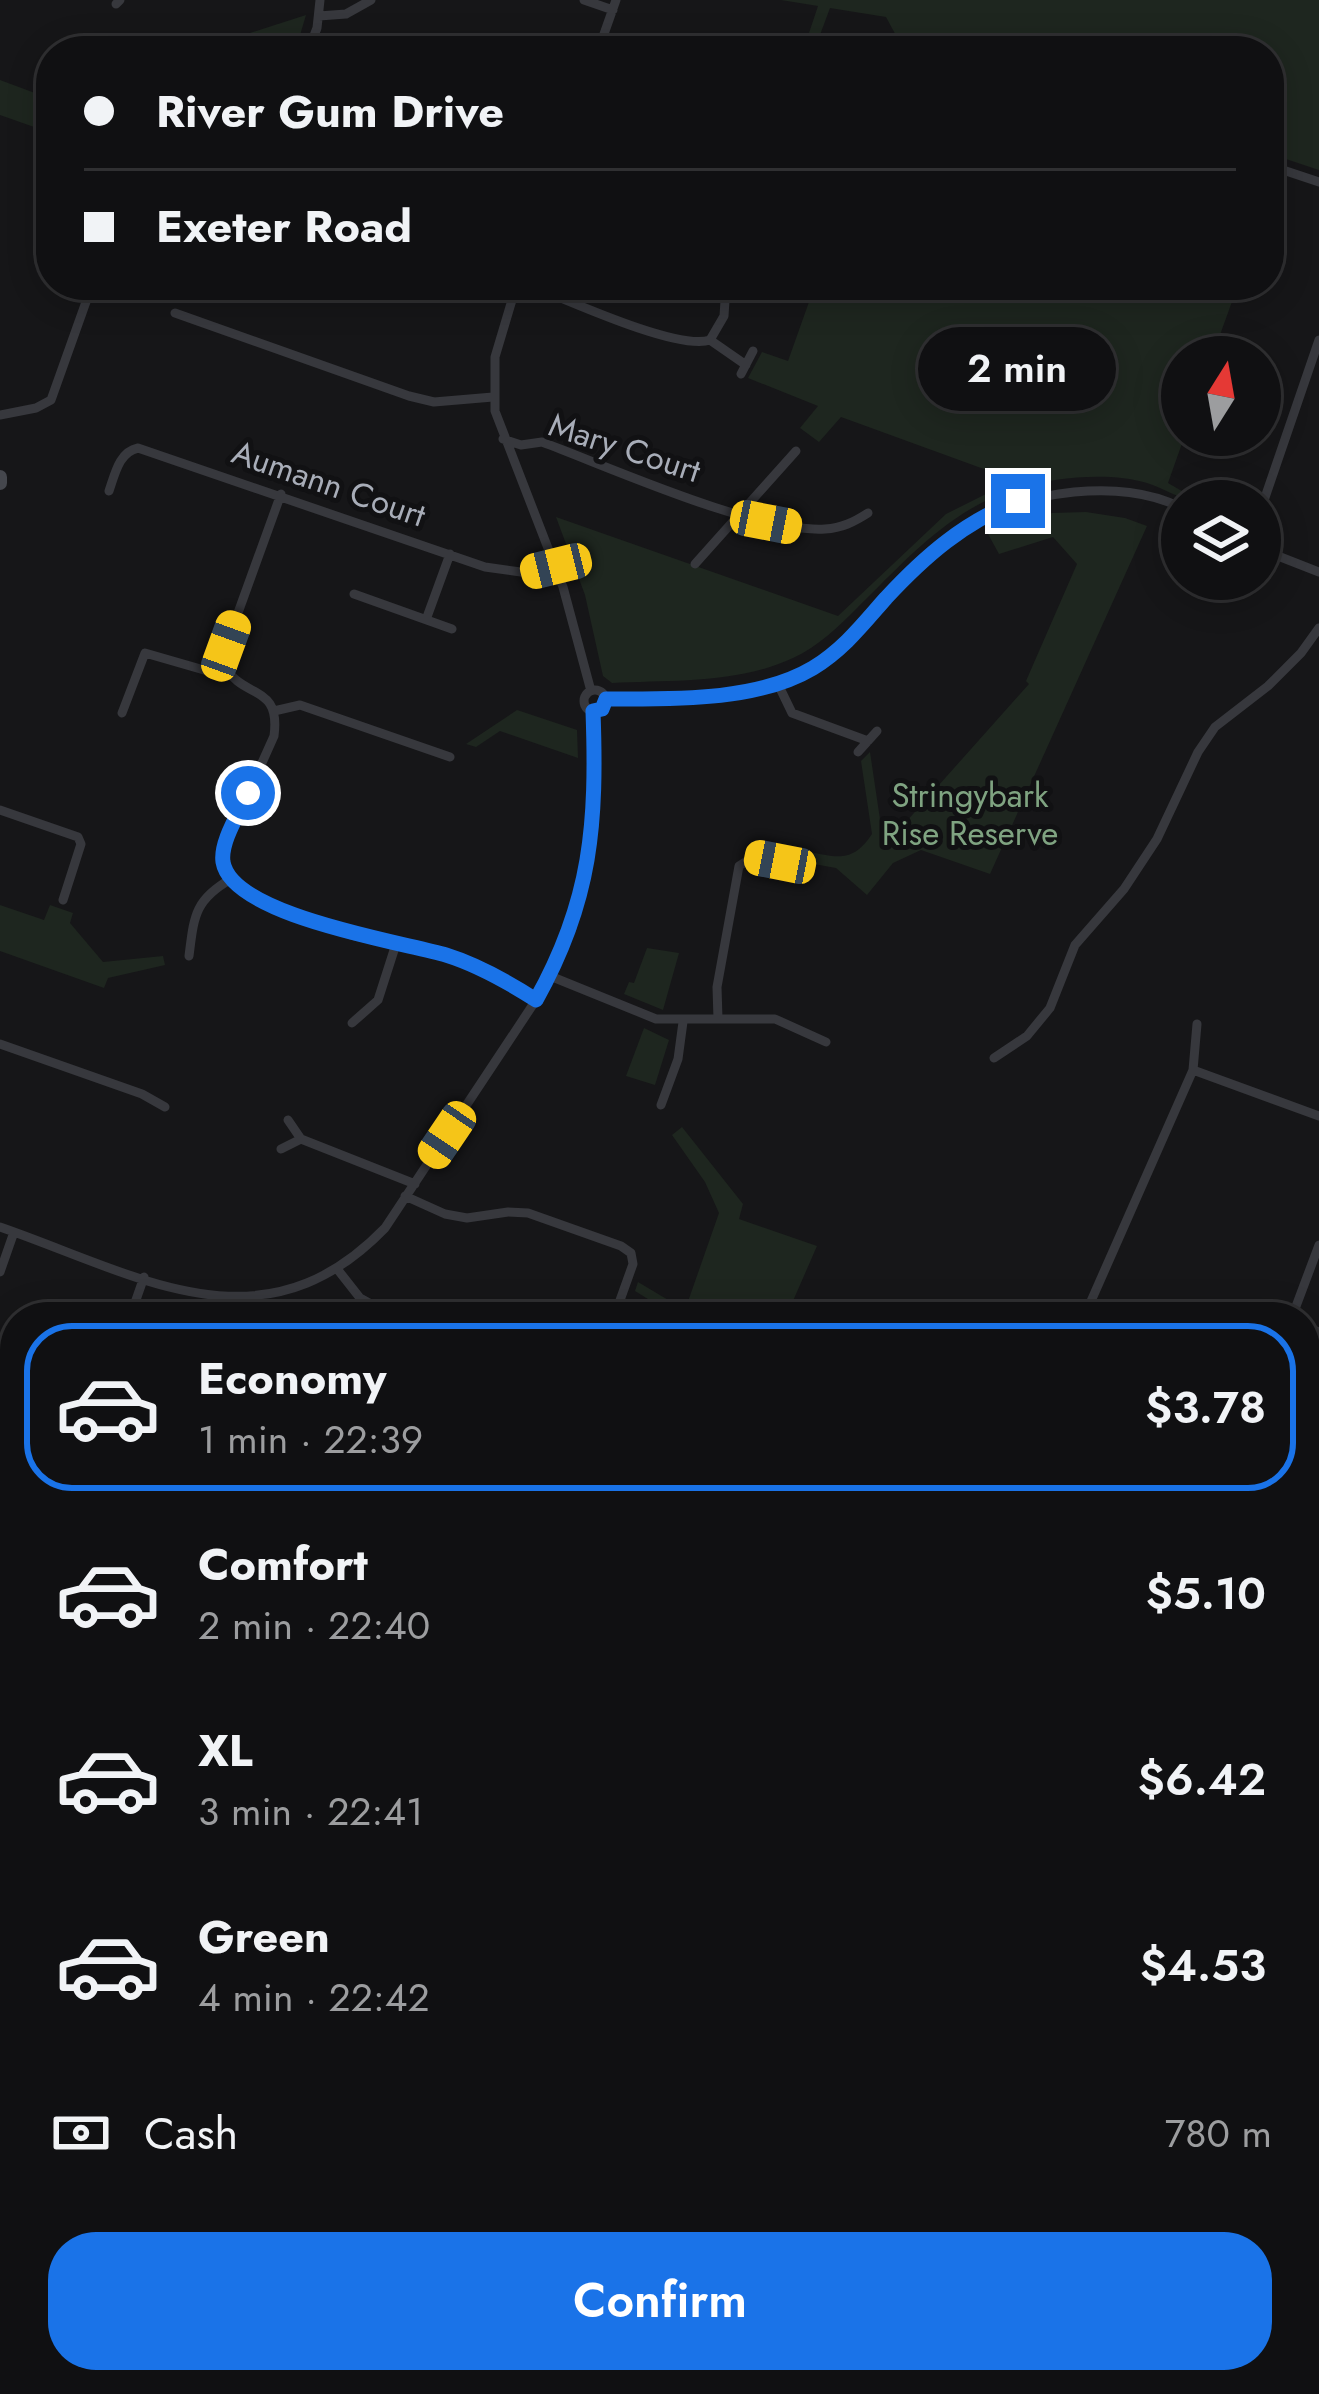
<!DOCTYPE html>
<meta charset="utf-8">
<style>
:root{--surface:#101012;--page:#19191b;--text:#f1f3f6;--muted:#9c9d9f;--line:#303032;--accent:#1a73e8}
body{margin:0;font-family:Jost,sans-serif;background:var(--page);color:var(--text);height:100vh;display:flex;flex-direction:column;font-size:45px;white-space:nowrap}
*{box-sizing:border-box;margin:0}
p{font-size:39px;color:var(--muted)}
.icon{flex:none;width:66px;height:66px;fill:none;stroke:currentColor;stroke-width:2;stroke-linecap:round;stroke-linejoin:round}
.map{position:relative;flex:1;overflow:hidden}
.panel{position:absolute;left:0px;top:1302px;width:1320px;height:1092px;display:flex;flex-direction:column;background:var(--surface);border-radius:48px 48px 0 0;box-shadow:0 6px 30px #0003,0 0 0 3px var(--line)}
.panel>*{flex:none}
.top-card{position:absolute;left:36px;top:36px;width:1248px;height:264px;border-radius:48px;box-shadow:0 6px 30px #0003,0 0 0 3px var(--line);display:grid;align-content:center;height:264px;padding:0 48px;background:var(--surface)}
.needle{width:78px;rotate:11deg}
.buttons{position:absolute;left:1161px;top:336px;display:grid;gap:24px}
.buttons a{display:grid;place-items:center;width:120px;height:120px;border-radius:50%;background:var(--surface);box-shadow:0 6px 30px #0003,0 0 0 3px var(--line);font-size:60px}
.end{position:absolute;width:54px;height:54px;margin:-27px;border:15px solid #1a73e8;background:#fff;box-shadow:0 0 0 6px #fff}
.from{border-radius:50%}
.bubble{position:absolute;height:84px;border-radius:42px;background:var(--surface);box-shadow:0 6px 30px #0003,0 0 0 3px var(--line);font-size:39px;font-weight:600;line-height:84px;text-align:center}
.car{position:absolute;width:36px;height:72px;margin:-36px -18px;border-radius:15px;box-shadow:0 0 9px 3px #0007;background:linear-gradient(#f5c518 24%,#345 0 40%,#f5c518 0 76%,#345 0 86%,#f5c518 0)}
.top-card b{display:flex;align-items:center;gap:42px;height:114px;font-size:45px}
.top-card b+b{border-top:3px solid var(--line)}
.top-card i{width:30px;height:30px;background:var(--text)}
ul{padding:21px 0 0;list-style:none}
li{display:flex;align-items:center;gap:36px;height:168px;margin:0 24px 18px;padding:0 24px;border:6px solid transparent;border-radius:48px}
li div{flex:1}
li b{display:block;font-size:45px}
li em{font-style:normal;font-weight:600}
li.on{border-color:var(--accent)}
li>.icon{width:108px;height:108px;stroke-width:1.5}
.pay{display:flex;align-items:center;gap:30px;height:132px;padding:0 48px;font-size:45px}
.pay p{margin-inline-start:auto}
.primary-button{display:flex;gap:24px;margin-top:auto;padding:24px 48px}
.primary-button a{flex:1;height:138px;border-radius:48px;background:var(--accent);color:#fff;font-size:48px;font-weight:600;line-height:138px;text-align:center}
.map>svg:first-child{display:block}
.green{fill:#1e261f}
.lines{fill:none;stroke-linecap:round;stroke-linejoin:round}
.street{stroke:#37383d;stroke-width:9}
.secondary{stroke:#45474d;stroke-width:14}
.route{stroke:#1a73e8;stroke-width:15}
.labels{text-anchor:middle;stroke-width:10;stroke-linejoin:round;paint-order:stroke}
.street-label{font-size:33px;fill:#a8adb8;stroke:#111113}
.park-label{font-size:33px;fill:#7fa381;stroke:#111113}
</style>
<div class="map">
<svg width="1319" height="2394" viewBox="0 0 1319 2394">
<rect width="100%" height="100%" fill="#161618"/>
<path class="green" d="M781 0H1319V170L1283 158 1269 196V51H895L899 41 886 17 830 8 817 43 807 39 818 6Z
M306 15 298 42 270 51H208L228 40Z
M0 80 51 99V133L0 115Z
M815 285H1238L1212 357H1182L1185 435 1168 483 1199 501C1182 501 1164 488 1147 483 1110 472 1056 477 1019 488 952 507 907 559 858 607 838 627 819 646 793 658 738 684 671 680 612 683L603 676 585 595 556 517 838 616 946 514 1014 480 841 417 819 442 800 428 818 406 748 378 762 352 788 361Z
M1086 512 1125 518 1147 526 990 874 921 850 893 863 867 895 836 868 803 862 800 850C834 856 851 866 872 834L861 761 870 752 881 826 897 832 1029 684 1026 681 1077 564 1053 537 999 554 988 534 1052 513Z
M517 710 577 730 578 758 500 731 476 747 466 744Z
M0 905 44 920 50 905 73 913 70 923 103 962 163 956 165 965 108 978 104 988 0 951Z
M647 948 679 953 663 1010 624 994 629 982 634 983Z
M644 1028 669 1040 655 1085 626 1076Z
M682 1127 743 1204 739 1219 817 1246 786 1317H677L635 1291 638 1282 685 1310 719 1213 705 1182 672 1135Z
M821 2379H1029C962 2394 887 2394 821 2379Z"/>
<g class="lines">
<path class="street" d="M584 0 613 10
M116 4 120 0
M319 16 346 14 371 0
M308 51 317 28 320 0
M598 51 616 0
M1283 170 1319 182
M530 285C565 299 678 351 710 340L746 365
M515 290 495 357V411L563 587 591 691
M175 313 409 396 434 402 493 397
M710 340 724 316 726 285
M741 374 753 351
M0 415 36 408 51 400 92 285
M503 439 521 445 542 442C612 468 755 533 825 529 842 528 854 522 868 513
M109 491C115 474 119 452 138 448L485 567 528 573 556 566
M1260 512 1319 340
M1260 549 1319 572
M695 564 796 451
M354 594 452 629
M427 617 450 554
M225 666C243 700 281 683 274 736L226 843 223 861 231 879 267 902 351 935 447 956 499 978 536 1000
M225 666 226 646 281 494
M778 684 792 713 868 741
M584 701a11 11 0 1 1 22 0a11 11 0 1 1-22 0Z
M606 699C669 699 748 702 806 672 840 654 861 625 887 598 943 536 989 501 1074 492 1112 489 1148 491 1182 508
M274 711 300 705 450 757
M122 713 145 653 204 670 225 666
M858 752 877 731
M0 810 78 837 81 844 63 900
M189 956C194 917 194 900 231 879
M550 976 656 1019H775L826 1042
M718 1019 717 987 739 866 753 857 780 862
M352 1023 378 1000 396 944
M0 1044 142 1094 165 1107
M994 1058 1027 1036 1050 1008 1075 945 1124 889 1157 839 1198 752 1215 727 1268 686 1301 653 1319 628
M1193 1070 1319 1116
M661 1105 678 1059 683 1022
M301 1139 415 1184
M281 1149 301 1139 288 1120
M405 1196 445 1214 467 1218 508 1212 528 1213 621 1246 631 1253 633 1264 614 1317
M0 1227C139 1275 262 1355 385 1228L536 1000 572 928 593 831V711
M338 1270 360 1298 394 1317
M0 1272 14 1232
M261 1297 263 1317
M130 1317 144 1277
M1084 1317 1193 1070 1197 1024
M1292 1317 1319 1245
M1305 1327 1319 1332
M0 1571 15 1590
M1305 1576 1319 1581
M1305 1741 1319 1747
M0 2200 15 2205
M1319 2270 1315 2307 1319 2329
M759 2381 805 2394
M55 2394 62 2379
M407 2394 412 2379
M598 2394 604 2379"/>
<path class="secondary" d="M0 477V483"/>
</g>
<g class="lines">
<path class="route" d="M248 793C240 812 220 841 223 862 232 916 402 942 446 955 478 965 508 982 536 1000 592 900 597 823 593 711L602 709 606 699C671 699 756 702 813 668 844 649 863 624 886 598 925 556 964 522 1018 501"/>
</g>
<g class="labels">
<g class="street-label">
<text transform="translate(625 447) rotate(18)" y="12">Mary Court</text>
<text transform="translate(329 483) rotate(19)" y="12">Aumann Court</text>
</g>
<g class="park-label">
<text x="970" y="807">Stringybark<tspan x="970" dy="38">Rise Reserve</tspan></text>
</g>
</g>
</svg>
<div class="buttons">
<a><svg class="needle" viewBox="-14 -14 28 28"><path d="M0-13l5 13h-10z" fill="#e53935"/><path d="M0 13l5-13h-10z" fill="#9c9d9f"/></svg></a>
<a><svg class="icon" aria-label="layers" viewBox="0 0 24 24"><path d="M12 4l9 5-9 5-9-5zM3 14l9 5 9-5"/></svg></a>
</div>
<i class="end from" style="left:248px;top:793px"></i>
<i class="end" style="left:1018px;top:501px"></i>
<div class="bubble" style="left:918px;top:327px;width:198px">2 min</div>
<i class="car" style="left:766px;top:522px;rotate:101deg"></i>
<i class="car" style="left:556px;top:566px;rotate:256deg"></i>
<i class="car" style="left:226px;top:646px;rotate:20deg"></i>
<i class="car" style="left:780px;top:862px;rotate:281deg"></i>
<i class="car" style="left:447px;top:1135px;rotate:214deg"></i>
<div class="top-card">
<b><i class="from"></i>River Gum Drive</b>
<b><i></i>Exeter Road</b>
</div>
<section class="panel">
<ul>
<li class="on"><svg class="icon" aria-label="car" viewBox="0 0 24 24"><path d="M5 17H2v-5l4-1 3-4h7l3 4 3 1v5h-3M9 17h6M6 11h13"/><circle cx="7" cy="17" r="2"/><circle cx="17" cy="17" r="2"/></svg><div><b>Economy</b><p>1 min · 22:39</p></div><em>$3.78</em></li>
<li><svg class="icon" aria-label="car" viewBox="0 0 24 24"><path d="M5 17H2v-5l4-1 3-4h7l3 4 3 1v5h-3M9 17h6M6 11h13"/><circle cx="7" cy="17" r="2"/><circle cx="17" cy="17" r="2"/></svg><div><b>Comfort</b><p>2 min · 22:40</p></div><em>$5.10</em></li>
<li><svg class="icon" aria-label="car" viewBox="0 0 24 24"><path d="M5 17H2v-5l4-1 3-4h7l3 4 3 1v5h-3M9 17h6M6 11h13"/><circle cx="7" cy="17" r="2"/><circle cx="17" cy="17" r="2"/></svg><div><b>XL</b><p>3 min · 22:41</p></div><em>$6.42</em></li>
<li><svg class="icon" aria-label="car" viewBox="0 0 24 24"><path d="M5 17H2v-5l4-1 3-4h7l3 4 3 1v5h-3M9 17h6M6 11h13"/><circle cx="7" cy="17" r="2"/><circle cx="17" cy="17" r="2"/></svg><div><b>Green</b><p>4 min · 22:42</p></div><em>$4.53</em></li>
</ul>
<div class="pay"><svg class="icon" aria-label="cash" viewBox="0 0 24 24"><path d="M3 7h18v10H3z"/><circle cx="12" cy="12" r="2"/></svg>Cash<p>780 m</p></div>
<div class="primary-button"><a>Confirm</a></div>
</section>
</div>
